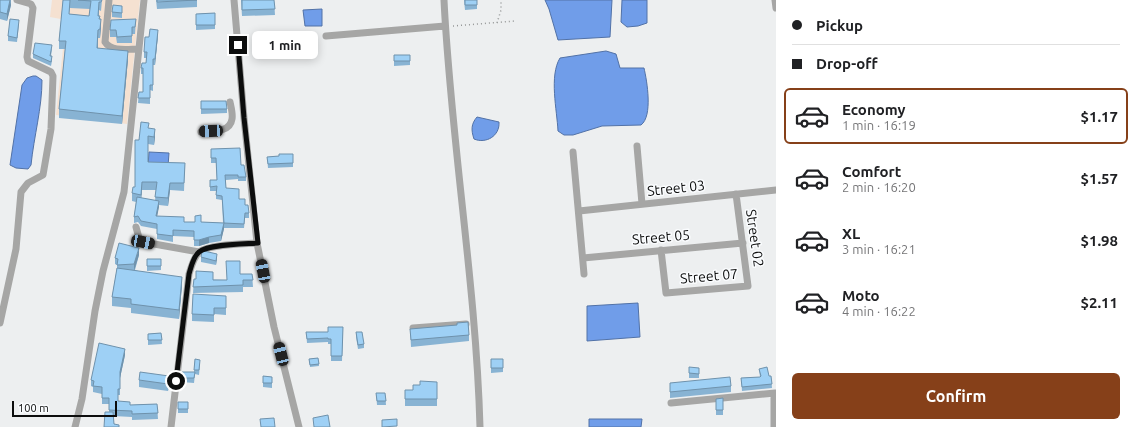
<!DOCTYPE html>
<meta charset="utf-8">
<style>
:root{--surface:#fff;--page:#f2f2f2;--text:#202124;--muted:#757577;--line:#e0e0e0;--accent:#864019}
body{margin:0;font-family:Ubuntu,sans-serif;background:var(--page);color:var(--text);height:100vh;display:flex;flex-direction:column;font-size:15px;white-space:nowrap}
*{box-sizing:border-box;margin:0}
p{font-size:13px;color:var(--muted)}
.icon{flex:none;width:22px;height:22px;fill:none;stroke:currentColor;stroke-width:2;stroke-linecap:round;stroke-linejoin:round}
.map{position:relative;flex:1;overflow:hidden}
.drawer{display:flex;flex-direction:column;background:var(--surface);width:360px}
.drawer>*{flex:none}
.banner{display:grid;align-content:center;height:88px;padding:0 16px;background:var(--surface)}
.scale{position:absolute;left:12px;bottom:10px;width:105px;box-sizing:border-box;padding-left:4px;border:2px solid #0c0d0d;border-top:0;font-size:11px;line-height:14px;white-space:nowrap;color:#0c0d0d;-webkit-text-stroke:3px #fafcfe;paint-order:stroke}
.end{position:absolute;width:18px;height:18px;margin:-9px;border:5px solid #0c0d0d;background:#fff;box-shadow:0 0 0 2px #fff}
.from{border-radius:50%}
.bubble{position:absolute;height:28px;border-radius:6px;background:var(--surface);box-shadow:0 2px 10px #0003;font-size:13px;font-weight:700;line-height:28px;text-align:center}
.car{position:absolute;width:12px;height:24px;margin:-12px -6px;border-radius:5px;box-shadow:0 0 3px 1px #0007;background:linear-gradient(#222 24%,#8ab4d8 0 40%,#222 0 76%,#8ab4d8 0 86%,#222 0)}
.banner b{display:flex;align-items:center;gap:14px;height:38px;font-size:15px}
.banner b+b{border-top:1px solid var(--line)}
.banner i{width:10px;height:10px;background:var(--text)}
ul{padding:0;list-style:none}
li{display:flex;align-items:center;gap:12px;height:56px;margin:0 8px 6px;padding:0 8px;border:2px solid transparent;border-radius:6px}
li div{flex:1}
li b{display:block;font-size:15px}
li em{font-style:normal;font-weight:700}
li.selected{border-color:var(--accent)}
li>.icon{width:36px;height:36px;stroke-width:1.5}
.cta{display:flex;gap:8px;margin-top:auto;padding:8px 16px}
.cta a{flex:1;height:46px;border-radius:6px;background:var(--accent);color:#fff;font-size:16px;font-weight:700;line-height:46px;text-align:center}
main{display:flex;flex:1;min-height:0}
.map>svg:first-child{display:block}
.industrial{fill:#f5e1d1}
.water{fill:#709de9;stroke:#5272a7}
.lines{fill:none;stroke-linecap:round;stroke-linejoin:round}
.path{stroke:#959797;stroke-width:1.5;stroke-dasharray:1 3;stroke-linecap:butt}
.minor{stroke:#a6a6a5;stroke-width:7}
.wall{fill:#88b3d3;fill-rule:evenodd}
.shaded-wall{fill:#6f92ac}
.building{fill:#9ed0f5;stroke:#6f92ac}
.route{stroke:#0c0d0d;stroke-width:5}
.labels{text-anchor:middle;stroke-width:3;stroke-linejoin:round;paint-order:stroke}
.street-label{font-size:14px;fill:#0c0d0d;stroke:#fafcfe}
</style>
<main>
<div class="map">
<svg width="776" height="427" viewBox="0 0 776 427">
<rect width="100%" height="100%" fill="#edeff0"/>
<path class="industrial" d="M52 0H140L127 124 56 115 66 20 50 17Z"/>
<path class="water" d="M545 0H612L610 37 558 40 549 9Z
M622 0H647V23L638 26 627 27 621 22Z
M322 9V26H305L303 10Z
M606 51 616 54 620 68H644C647 81 653 116 641 125L602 126 573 135H564L558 131C557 110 549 76 560 58Z
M33 76H36L42 80C42 108 34 136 31 165L28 169 16 168 10 165 22 85 27 78Z
M477 117 499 122C500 136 486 144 474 139 471 130 471 124 477 117Z
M149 152 169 153 168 166H148Z
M638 303 640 337 587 341V306Z
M589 419H642L641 427H589Z"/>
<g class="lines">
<path class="path" d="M497 23 501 10V0
M453 26 515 21"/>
<path class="minor" d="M109 0 105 42C111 52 128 49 139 49
M234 0 244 118 257 243 274 327 299 427
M444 0C451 143 476 284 480 427
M775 0 776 8
M326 36 445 26
M201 132C212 131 230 133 232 119 233 114 231 107 230 102
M637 146 642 204
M573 152 584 274
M579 211 776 190
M136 227 139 238 143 242 199 252
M661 250 666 293 748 286 736 194
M583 258 743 243
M0 323 16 249 21 192 28 183 43 175 51 129 53 76 51 72 28 61 27 57 33 8 31 4 17 0
M413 328 466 324
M671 403 775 393
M75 427 82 399 95 311 103 271 124 192 144 0
M171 427 189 274C191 267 194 257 199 252 209 244 245 244 257 243
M774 427V398L776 393"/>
</g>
<path class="wall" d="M0 0H11V5L7 21 0 19Z
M63 0H102L101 11 99 10V16L101 27 100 38H98V48L128 59 122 124 59 118V109L65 49H59V41ZM70 8 90 9 89 16 69 14Z
M156 0H197V7L157 9Z
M241 0H274L275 15 242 16Z
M464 0H477V9L465 10Z
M122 10V18L112 17V12Z
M215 13V29L196 30V14Z
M136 19 135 34H132V43H117L116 37H110V30Z
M19 24 17 42 8 41V36Z
M158 35 155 65H153V91L150 90V104L138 103 139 92H143V74H141V68L146 63V58H144V52L149 37Z
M52 49 51 56 52 61 51 66 33 58V54Z
M394 55H410V65L394 66Z
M201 101 227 109V113L201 114Z
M149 128 155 137 154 145 148 144V162L185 163 184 191 170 190 168 206 159 205 157 216 184 222H195V216L201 222 223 223 222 200 216 199V191H210V180H217L216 163H211V149L241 165 246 177V181H238V179L226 180V188L245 205 249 213V218H245L244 228H224L221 241 209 243 199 246H194V237L173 236V242L157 239V229L141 226 138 222 134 223V217L136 202 132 201V193L135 187 139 140ZM142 190H156L155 201 141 198Z
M293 154V167L268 168 267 157 279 156Z
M139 255 135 270 182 285 179 319 131 313V308L112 306V297L117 268V265L115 264V258Z
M201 257 217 258 216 265 201 262Z
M147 259H161V270L147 271Z
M240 274H252L253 287H243V292L193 293 194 279 227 280Z
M226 296V315L214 314V322L192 321V314Z
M343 327 342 361H331V344H328V342L307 343 306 332H328Z
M410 329 469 335V341L411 347Z
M356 332 364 344V348L358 349 356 337Z
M161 333 162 344 148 345V334Z
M125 355 120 378V395H118V401L130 405 157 404 158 419 132 420V417L113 416 114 424 119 427H104L109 412V404H102V394L93 392V387L91 386V380Z
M318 358 319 366 310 367 309 359Z
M195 359 200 364 199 375 195 374 194 383 182 382V372H194Z
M491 359H503V372L491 373Z
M699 368V378H689V373Z
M759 369 769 376H771L772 388 742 391 741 378 760 377Z
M263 376 272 377V388L263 387Z
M139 380 169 383 168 391 139 387Z
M437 382V406H405V390H413L420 385Z
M670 383 731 386V392L670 398Z
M376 393H385L386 405H377Z
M723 398V415H716V399Z
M188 402V413H178V409Z"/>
<path class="shaded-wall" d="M10 0 11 5 7 21V14Z
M101 19V27L100 38V29Z
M98 30V38L97 56V48Z
M158 30V35L155 65V59Z
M128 51V59L122 124V116Z
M155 129V137L154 145V137Z
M142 182V190L141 202V195Z
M170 183V190L168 206V198Z
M159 201V207L156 222V216Z
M224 223V229L221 241V235Z
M209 237V243L199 246V240Z
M139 248V255L134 271V264Z
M217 254V258L216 265V261Z
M182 277V285L179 319V310Z
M125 349V355L120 378V372Z
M169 376V383L168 391V384Z"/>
<path class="building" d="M0 0H10L7 14 0 12Z
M63 0H70L69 14 89 16 91 1 78 0H102L101 2H99L98 16H100L99 19H101L100 29 98 30 97 48 128 51 122 116 59 109 66 41H59Z
M157 0H197L157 2Z
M242 0H274L275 9 242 10Z
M465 0H477V5H465Z
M113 5 122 6V13L112 12Z
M215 13V25H196V14Z
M10 19 19 20 17 38 8 36Z
M136 19 135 27H132V36L117 37 116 30H110L111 20Z
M150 29 158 30 155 59H153V85H150V98H138L139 92H143V68H141L142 63H146L147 52H144L145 37H149Z
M35 43 52 45 50 56H52L51 62 33 54Z
M394 55H410V61H394Z
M201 101H226L227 109H201Z
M141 122 149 123 148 128 155 129 154 137 148 136V162L185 163 184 183H170L168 198 155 197 157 182H142L141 195 132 193 133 187H135V140H139Z
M240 148 241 165H244L246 177H238V175H225L226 188 239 189V199H245V205H248L249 213H245L244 224 224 223 222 196 216 195 217 186 210 187V180H217L216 158H211V149Z
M279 154H293V163L268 164 267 157 279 156Z
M137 197 159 201 156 216 184 217V222H195V216L201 215V222L224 223 221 235 209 237 199 240H194V231L173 230V236L157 234V224L141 221 138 216 134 217Z
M119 243 139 248 134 264 117 265 118 259 115 258Z
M204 251 217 254 216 261 201 257 202 252Z
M147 259H161V266H147Z
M226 261H240V274H252L253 280H243V285L193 287 194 279H196V271L213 272V280H227Z
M117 268 182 277 179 310 131 304V299L112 297Z
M193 294 226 296V308H214V315L192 314Z
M468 322 469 335 411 340 410 329 457 325V323Z
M328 327H343L342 356H331V339H328V338L307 339 306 332H328Z
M356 332H362L364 344 358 345Z
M161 333 162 340H148V334Z
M99 343 125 349 120 372V389H118V401L130 402V405L157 404 158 413 132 414V411L109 410V398H102V387L93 386 94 381 91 380Z
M318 358 319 364 310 365 309 359Z
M195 359 200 360 199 370H194Z
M491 359H503V368H491Z
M689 367 699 368V374L689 373Z
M767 367 769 376H771L772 384 742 387 741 378 760 377 761 376 759 369Z
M140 372 169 376 168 384 139 380Z
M182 372H195L194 378H182Z
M263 376 272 377V383H263Z
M730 377 731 386 670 392V383Z
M420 381 437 382V399H405V390H413V385H420Z
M376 393H385L386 401H377Z
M723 398V410H716V399Z
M178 402H188V409H178Z
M105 412H113L114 424 119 425V427H104Z
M328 415 330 427H314L313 418Z
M274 418 275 427H261L260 419Z
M397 419V426L382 427V420Z"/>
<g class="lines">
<path class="route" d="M176 381 189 274C191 267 193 257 199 252 209 244 245 244 258 243L244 118 238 45"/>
</g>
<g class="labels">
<g class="street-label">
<text transform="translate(676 188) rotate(-6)" y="5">Street 03</text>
<text transform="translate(661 237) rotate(-5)" y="5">Street 05</text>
<text transform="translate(755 238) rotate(82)" y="5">Street 02</text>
<text transform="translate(709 276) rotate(-5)" y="5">Street 07</text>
</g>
</g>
</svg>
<div class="scale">100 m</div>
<i class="end from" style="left:176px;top:381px"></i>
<i class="end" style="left:238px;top:45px"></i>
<div class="bubble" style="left:252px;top:31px;width:66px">1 min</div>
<i class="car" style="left:211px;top:131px;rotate:267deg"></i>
<i class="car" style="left:143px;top:242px;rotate:101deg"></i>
<i class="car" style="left:263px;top:271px;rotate:349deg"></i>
<i class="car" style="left:281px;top:354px;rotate:346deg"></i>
</div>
<section class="drawer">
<div class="banner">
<b><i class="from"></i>Pickup</b>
<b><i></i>Drop-off</b>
</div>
<ul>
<li class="selected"><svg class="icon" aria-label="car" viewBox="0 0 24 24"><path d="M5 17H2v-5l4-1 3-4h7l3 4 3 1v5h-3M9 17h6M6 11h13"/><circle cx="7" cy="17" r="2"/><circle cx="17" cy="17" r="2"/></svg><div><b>Economy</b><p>1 min · 16:19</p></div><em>$1.17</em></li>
<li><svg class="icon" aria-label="car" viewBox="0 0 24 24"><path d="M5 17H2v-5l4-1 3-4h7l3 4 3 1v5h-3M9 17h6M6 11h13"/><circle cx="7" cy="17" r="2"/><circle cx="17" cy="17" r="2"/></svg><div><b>Comfort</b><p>2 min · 16:20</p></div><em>$1.57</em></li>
<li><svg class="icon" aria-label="car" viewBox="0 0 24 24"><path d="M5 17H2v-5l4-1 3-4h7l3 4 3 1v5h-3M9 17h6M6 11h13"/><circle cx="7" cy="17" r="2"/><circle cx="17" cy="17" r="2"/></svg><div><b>XL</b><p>3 min · 16:21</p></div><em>$1.98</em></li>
<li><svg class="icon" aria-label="car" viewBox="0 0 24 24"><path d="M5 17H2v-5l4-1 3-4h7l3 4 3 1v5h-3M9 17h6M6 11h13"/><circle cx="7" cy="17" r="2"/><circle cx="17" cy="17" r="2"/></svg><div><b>Moto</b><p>4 min · 16:22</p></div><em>$2.11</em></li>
</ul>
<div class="cta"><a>Confirm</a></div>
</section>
</main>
